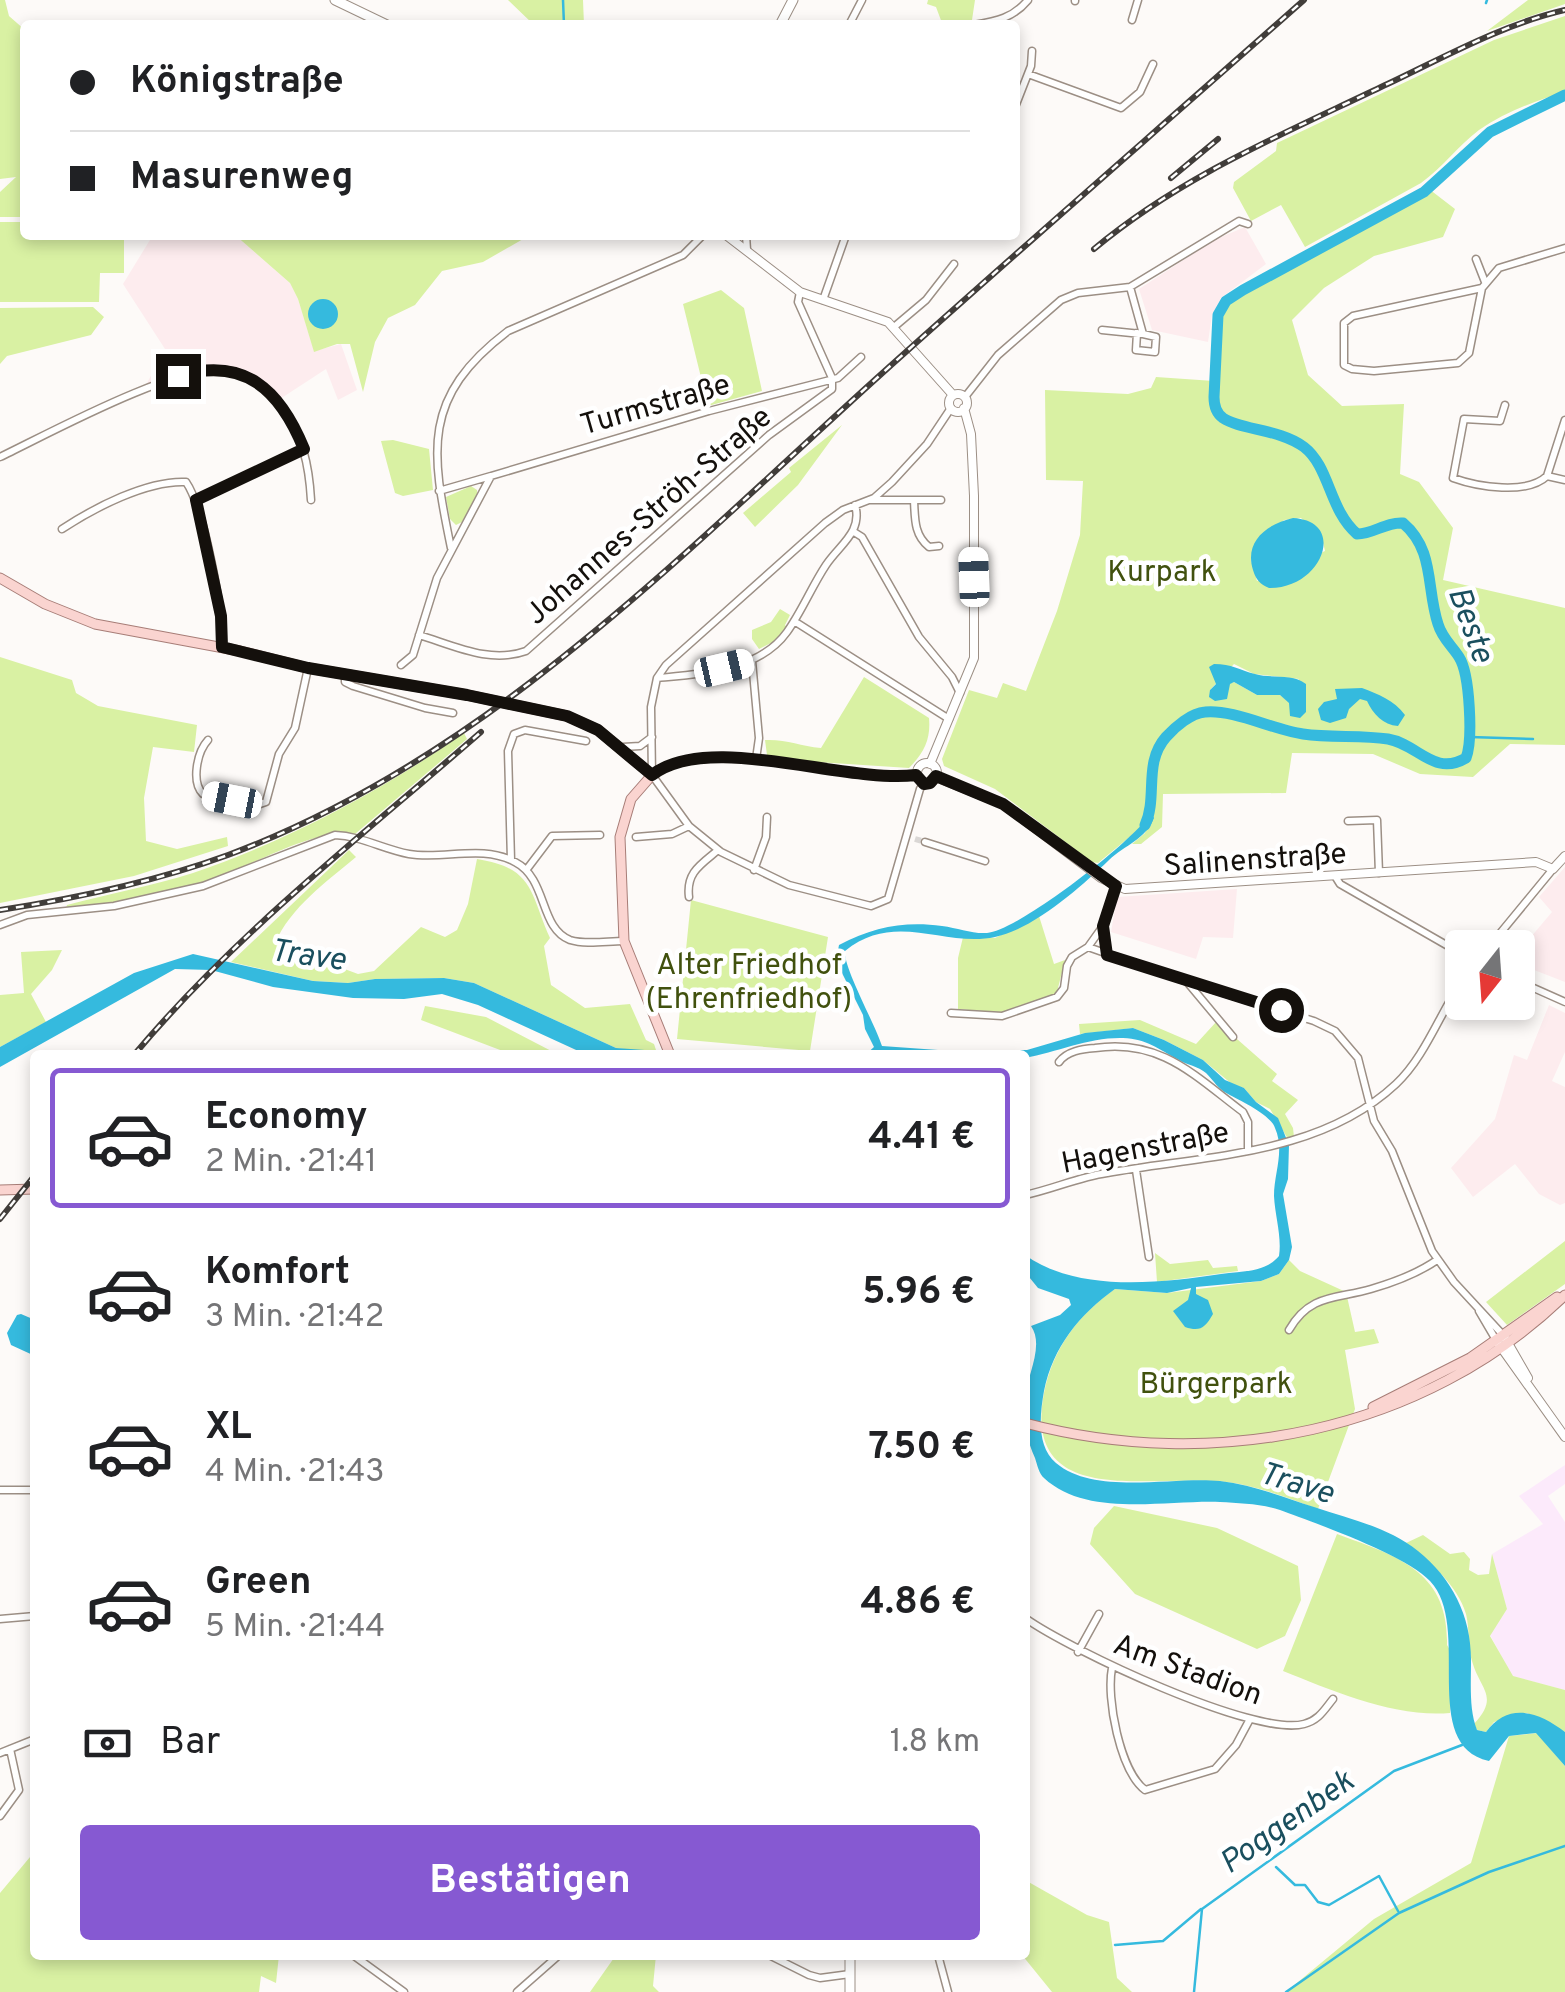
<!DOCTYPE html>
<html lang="de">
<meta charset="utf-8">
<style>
:root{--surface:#fff;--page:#f2f2f2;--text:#202124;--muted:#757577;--line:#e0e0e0;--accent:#8659d2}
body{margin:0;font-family:Overpass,sans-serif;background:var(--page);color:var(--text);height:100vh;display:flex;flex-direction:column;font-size:38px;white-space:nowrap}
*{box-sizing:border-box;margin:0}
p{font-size:32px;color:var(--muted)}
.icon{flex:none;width:55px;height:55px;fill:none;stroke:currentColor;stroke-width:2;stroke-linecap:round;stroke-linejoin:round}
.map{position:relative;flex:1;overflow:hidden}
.side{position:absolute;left:30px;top:1050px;width:1000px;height:910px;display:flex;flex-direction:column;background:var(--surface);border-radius:10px;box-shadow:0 5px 15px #0003}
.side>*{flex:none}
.guide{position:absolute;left:20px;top:20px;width:1000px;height:220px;border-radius:10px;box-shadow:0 5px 15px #0003;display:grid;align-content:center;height:220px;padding:0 50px;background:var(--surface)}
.needle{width:65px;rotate:197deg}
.buttons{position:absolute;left:1445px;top:930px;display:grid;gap:20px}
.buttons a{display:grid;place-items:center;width:90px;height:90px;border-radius:10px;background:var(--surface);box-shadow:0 5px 15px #0003;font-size:50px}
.end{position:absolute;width:45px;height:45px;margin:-22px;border:12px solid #14100c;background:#fff;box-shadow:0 0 0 5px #fff}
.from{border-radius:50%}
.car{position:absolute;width:30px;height:60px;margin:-30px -15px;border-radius:12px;box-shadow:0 0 8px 2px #0007;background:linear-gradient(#fff 24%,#345 0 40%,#fff 0 76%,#345 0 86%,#fff 0)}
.guide b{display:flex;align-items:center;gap:35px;height:95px;font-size:38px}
.guide b+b{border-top:2px solid var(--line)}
.guide i{width:25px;height:25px;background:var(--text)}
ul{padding:18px 0 0;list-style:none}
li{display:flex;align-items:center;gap:30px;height:140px;margin:0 20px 15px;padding:0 30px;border:5px solid transparent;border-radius:10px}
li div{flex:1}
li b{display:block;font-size:38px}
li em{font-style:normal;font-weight:700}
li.selected{border-color:var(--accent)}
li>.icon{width:90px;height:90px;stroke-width:1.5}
.pay{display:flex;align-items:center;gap:25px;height:110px;padding:0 50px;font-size:38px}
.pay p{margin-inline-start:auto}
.button{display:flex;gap:20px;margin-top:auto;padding:20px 50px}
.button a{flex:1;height:115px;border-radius:10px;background:var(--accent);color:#fff;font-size:40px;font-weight:700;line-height:115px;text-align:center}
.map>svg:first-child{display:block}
.education{fill:#fdecee}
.medical{fill:#fceafb}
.green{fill:#d9f1a3;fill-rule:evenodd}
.water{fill:#35bade}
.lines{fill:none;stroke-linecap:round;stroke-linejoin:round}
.stream{stroke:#35bade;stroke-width:2.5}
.river{stroke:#35bade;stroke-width:11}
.minor-tunnel{stroke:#dad7d5;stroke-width:6;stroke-dasharray:6 3;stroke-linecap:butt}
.minor-casing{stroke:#9c8f85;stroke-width:9}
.tertiary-casing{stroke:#9c8f85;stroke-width:10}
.secondary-casing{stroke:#9c8f85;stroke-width:11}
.primary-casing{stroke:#a77d77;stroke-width:11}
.minor{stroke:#fff;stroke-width:6}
.tertiary{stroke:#fff;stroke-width:8}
.secondary{stroke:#fff;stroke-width:9}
.primary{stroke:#fad4d0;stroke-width:9}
.rail-casing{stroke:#413d3a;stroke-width:6}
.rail{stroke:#fff;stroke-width:2.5;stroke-dasharray:8;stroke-linecap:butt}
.route{stroke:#14100c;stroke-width:12}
.labels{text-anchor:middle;stroke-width:9;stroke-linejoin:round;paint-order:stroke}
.street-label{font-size:30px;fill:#14100c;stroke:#fff}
.park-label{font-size:30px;fill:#41510e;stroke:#fff}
.water-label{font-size:32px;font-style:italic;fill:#1a4f5e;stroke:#fff}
</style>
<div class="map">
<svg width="1565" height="1992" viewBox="0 0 1565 1992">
<rect width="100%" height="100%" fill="#fdfaf8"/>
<path class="education" d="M1245 227 1266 264 1221 298 1212 315 1208 342 1152 330 1139 289 1214 240Z
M153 235H235L290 283 298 299 314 351 341 344 357 390 338 400 326 369 280 399 259 378 243 370 215 365 179 372 146 385 165 349 123 284Z
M1565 867V982L1529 968 1531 956 1525 944 1552 912 1539 897Z
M1237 889 1233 938 1203 937 1196 959 1111 932 1117 897Z
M1549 1005 1565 1013V1052L1552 1081 1565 1087V1203L1560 1205 1539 1194 1515 1164 1473 1197 1451 1168 1495 1119 1514 1055 1527 1060Z"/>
<path class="medical" d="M1565 1465V1484L1548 1496 1565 1522V1690L1512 1676 1490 1635 1507 1609 1492 1554 1543 1524 1519 1496Z"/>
<path class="green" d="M0 0H5L9 16 25 30V217H0V192L16 177 0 179Z
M508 0H583L584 25H534Z
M928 0H975L972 20 942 23 936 7 927 4Z
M1528 0H1565V4L1487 31Z
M1565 16V92C1535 101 1505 112 1479 130 1458 146 1443 167 1421 183L1305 247 1281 205 1251 221 1233 188 1234 182 1276 151 1277 143 1494 40Z
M1429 189 1455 209 1443 237 1374 256 1324 288 1292 320 1308 375 1342 406 1404 404 1400 474 1419 482 1453 528 1443 580 1565 608V745L1510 744 1473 777 1420 774 1373 754 1292 753 1286 793 1163 794 1162 827 1141 844H1132L1145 833 1150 814 1143 826 1098 863 1092 862 995 789 944 766 942 759 969 690 997 698 1003 683 1026 691 1057 611 1080 535 1083 481 1046 480 1045 390 1128 394 1151 388 1156 377 1214 381 1216 325 1226 301ZM1301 518 1322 538 1325 551 1257 581 1251 560 1284 520ZM1234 664 1254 674 1299 679 1289 702 1280 695H1257L1234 682 1210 690Z
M0 222H25V235H124V273H100L99 302H0Z
M235 235H530L483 262 442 271 415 305 388 318 375 342 363 392 350 344H337L314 352 298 299 290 283Z
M721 290 744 308 762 391 708 406 683 304Z
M93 307 104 317 91 335 7 356 0 364V308Z
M842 425 798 485 755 527 743 513 791 472 789 468Z
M393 440 429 449 433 490 403 496 395 493 381 441Z
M471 486 477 490V494L462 522 456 525 450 519 446 497Z
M780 609 790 615 785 625 787 628 775 641 759 649 752 639V630L771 622Z
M0 657 72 680 76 693 98 706 197 725 194 752 153 747 144 798 146 841 177 849 227 837 228 846 134 876 0 903Z
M864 677 929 718C931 739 924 753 909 768L817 762 767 755 765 740C786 739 800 746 821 748Z
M464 733 467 739 355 834C316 826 243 871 202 883 157 896 111 903 65 911L67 905C108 894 151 886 193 873 285 842 385 789 464 733Z
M349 850 356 857C326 882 291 907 275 943L358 974 374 971 421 927 445 937 457 930 468 904 477 859C535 868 530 894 550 938L544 946 551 985 585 1008 630 1004 646 1040 654 1044 657 1053 616 1048 474 983 444 978 375 979 348 983 313 981 231 962Z
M691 900 828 937 810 1051 677 1039Z
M1039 916 1054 964 1065 960 1057 992 1041 1001 1001 1013 958 1009V958L964 933 995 938Z
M62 950 52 970 31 994 46 1022 0 1047V995L24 993 21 952Z
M425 1006 486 1017 559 1055H513L421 1020Z
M1140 1020 1196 1044 1217 1021 1230 1037 1237 1039 1277 1074 1272 1081 1298 1100 1285 1114 1293 1128 1294 1137 1288 1139 1270 1109 1256 1102 1244 1088 1233 1085 1203 1060 1164 1040 1133 1028 1080 1034 1079 1024Z
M1565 1241V1284L1507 1325 1486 1302Z
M1155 1253 1170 1264 1208 1260 1213 1268 1237 1266 1238 1271 1157 1282Z
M1289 1260 1300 1271 1346 1292 1355 1332 1374 1329 1379 1343 1345 1350 1355 1409 1318 1509C1285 1497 1251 1483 1215 1481 1145 1476 1022 1507 1044 1393 1053 1348 1078 1315 1115 1289L1167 1293 1261 1281 1279 1274Z
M1114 1506 1217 1528 1298 1566 1301 1600 1285 1636 1257 1649 1135 1594 1090 1544 1094 1528Z
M1337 1534C1396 1556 1449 1570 1447 1645L1450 1650V1713C1396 1718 1333 1691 1283 1671Z
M1423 1535 1450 1554 1464 1552 1470 1559 1469 1570 1478 1575 1489 1574 1492 1554 1507 1609 1490 1636 1513 1676 1565 1690V1732L1527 1713 1494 1722 1486 1732 1477 1730 1474 1724C1500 1696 1480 1690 1472 1661 1467 1646 1470 1630 1466 1614 1458 1586 1429 1560 1406 1543Z
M1537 1733 1565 1766V1992H1286L1374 1919 1471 1863 1509 1736Z
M35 1851V1955H279L276 1983 261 1976 259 1992H0V1893Z
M1025 1880 1087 1915 1109 1922 1117 1978 1132 1992H1052L1022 1955H1025Z
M616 1955H656L653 1986 659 1992H590Z"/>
<path class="water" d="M308 314a15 15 0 1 1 30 0a15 15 0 1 1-30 0Z
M1293 518C1348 521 1322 589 1269 588 1260 584 1256 580 1253 570 1244 541 1267 524 1293 518Z
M1214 664C1232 664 1239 670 1255 674 1272 679 1292 673 1306 684V712L1300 718 1290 716 1289 703 1280 695H1257L1234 682 1230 684 1227 699 1215 701 1209 697 1210 690 1216 684 1209 667Z
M1362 688C1378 694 1394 700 1405 715L1398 726C1383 725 1373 714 1367 701L1360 699 1349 709 1346 718 1330 723 1321 720 1318 709 1324 702 1337 699 1335 689Z
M1151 813 1154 818C1146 839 1125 845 1109 860 1082 886 1034 929 995 937 945 948 895 910 845 951 843 967 875 1024 882 1046L980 1053 865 1055 874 1047 865 1029 863 1015 836 961 839 945C874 927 904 921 942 926 958 928 972 934 987 933 1018 931 1135 840 1151 813Z
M193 954 313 981 348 983 375 979 444 978 474 983 616 1048 716 1055H587L478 1005 442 994 404 999 353 998 273 987 211 970 175 969 0 1067V1047L134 973Z
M1133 1028 1164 1040 1203 1060 1225 1080 1244 1088 1256 1102 1278 1118 1289 1145 1288 1179 1283 1194 1292 1247 1289 1260 1279 1274 1261 1281 1196 1287V1294L1208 1300 1213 1314C1205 1328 1200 1332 1185 1327L1173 1311 1188 1300 1191 1288 1167 1293 1115 1289C1079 1315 1053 1347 1044 1391 1040 1414 1036 1446 1056 1463 1095 1496 1173 1476 1220 1481 1253 1485 1283 1497 1314 1507 1350 1519 1388 1527 1418 1551 1453 1579 1472 1618 1471 1663 1471 1684 1469 1710 1477 1730L1486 1732C1508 1702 1538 1711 1565 1732V1766L1536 1733 1509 1736 1489 1761C1418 1745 1473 1626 1430 1581 1406 1555 1315 1523 1280 1510 1262 1504 1239 1503 1220 1502 1165 1500 1087 1518 1044 1478 1039 1474 1037 1464 1035 1458 1026 1438 1024 1421 1025 1399 1026 1377 1045 1346 1031 1326L1060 1315 1071 1305 1069 1299 1038 1288 1025 1272V1255C1079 1293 1160 1283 1221 1274 1241 1271 1265 1273 1279 1256 1282 1237 1275 1216 1274 1196 1274 1173 1285 1151 1275 1128 1271 1115 1241 1101 1228 1094 1218 1089 1214 1081 1206 1073 1198 1066 1187 1065 1179 1060 1158 1049 1147 1039 1123 1038 1090 1037 1057 1052 1025 1058V1055H992L1003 1050H1027L1085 1033Z
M21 1314 35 1320V1356L11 1345 7 1333 17 1315Z"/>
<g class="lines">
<path class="stream" d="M563 0 564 25
M1486 3 1487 0
M1470 737 1533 739
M1276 1867 1295 1885H1305L1318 1902 1329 1905 1379 1876 1398 1911
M1115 1945 1163 1941 1201 1909
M1194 1992 1202 1909 1394 1771 1462 1745
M1286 1992 1399 1913 1489 1872 1565 1846"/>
<path class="river" d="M1145 825C1158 797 1143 763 1166 737 1175 727 1191 713 1205 712 1233 709 1274 730 1303 734 1331 738 1360 735 1388 739 1418 744 1434 777 1466 758 1473 740 1470 674 1459 657 1452 646 1442 638 1438 624 1426 588 1435 550 1403 523 1385 522 1374 534 1357 534 1329 510 1330 467 1304 447 1280 429 1241 430 1223 418 1216 413 1214 404 1214 397L1218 315 1226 301 1243 290 1424 192 1490 132 1565 95"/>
<path class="minor-tunnel" d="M915 839 925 842"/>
<defs>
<path id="minor" d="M1075 1V0
M1132 20 1138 0
M849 25 862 0
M974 25C997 21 1013 18 1028 0
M1028 74 1121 108 1140 92 1153 64
M1015 107 1031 66 1032 51
M746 235 747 250
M1476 259 1485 282
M1130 287 1143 334 1156 337 1155 352 1136 350 1137 333
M1482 288 1353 316 1344 323V365L1352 369 1374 371 1458 363 1469 353 1482 288 1499 268 1565 248
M800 292 798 302 832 378
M823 300 846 235
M894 327 926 300 954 264
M1102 330 1141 334
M965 397 998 355 1061 300 1078 293 1130 287 1239 221 1248 224
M1505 405 1500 421 1464 419 1453 478C1478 487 1527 495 1547 476
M0 457C48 434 178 363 226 370 250 373 267 389 281 407 303 436 309 465 311 500
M1547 476 1565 420
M1547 476 1565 480
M439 491 491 476
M196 500 304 449
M871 500H941
M914 500C915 519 914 535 929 547L939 546
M62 529C94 508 147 480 186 482 204 508 224 615 222 647
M854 532 862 537 919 637 952 677 960 693
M451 548C431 451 421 397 508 331L683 255 703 235
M794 621 949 719
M419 635C455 646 490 664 526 651L769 435 832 389V378
M752 661 759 738 756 759
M401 665 413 655 437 578 491 476 709 411 838 378 861 357
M345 674V682L353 686 425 708 453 713
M658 678C702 674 759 671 787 632 802 611 812 586 826 565 839 545 863 532 855 505
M208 740C197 752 191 782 203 794L257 805 266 802 279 754 295 728 308 668
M623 747 640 746 652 737
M924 783 920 789 888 899 871 906 789 885 721 852 689 826 652 775 651 707 657 678 666 665 825 523 843 510 874 498 892 482 927 444 951 408
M1348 821 1377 820 1379 873
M636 837 672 834 689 826
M925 842 985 861
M511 860 508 751 514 734 525 730 586 741
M527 869 552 836 600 835
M754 870 766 837 767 817
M1335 876 1340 884 1462 954
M689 897C686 873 700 865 717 851
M0 925 27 915 114 906 203 886 335 835C361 836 383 849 409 854 444 860 482 844 515 862 548 879 539 928 570 940 586 945 607 941 624 941
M1103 927 1107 954
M1088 947 1188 982 1314 1021 1335 1031 1358 1058 1374 1121 1392 1151 1432 1251 1454 1282 1503 1335
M1488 948 1553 869
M1518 981 1565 1002
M1188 983 1233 1037
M951 1013 1002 1016 1057 997 1064 988 1067 966 1072 957 1088 947 1103 926 1116 886
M1059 1062C1067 1051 1082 1049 1095 1048 1160 1038 1195 1076 1243 1112L1248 1122V1150
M1136 1170 1149 1257
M1025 1195C1053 1189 1079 1177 1107 1173 1205 1155 1319 1156 1396 1084 1425 1057 1440 1013 1462 981
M1479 1311 1496 1340
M1289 1330C1310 1293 1338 1299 1371 1289 1395 1282 1417 1274 1437 1260
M0 1490H35
M1025 1618C1070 1650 1254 1737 1304 1724 1319 1720 1324 1710 1333 1699
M0 1619 35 1616
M1078 1652 1099 1614
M1112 1668C1106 1698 1120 1771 1145 1790L1215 1769 1236 1745 1250 1719
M0 1753 35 1739
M0 1816 19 1790 10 1749
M353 1955 404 1992
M769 1955 809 1975 820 1978 850 1974
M938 1955 948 1992
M517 1992 559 1955"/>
<path id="tertiary" d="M726 235 800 292 888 322 953 395
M949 403a9 9 0 1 1 18 0a9 9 0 1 1-18 0Z
M917 773a10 10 0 1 1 20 0a10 10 0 1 1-20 0Z
M930 764 974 658V496L971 434 964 408
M652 775C710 732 843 783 916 775
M936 777 1003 804 1101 878 1125 889 1536 862 1553 869 1565 856
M1505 1338 1528 1378
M1498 1343 1565 1437"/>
<path id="secondary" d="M335 0 387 25
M780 25 793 0
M850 1992V1955"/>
<path id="primary" d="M0 578 45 604 95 624 240 651 308 668 467 695 567 716 598 730 652 775 631 799 620 837 624 941 670 1055
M0 1190 35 1189
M1373 1407 1470 1358 1557 1297
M1025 1423C1213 1473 1423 1433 1565 1295"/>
</defs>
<use href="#minor" class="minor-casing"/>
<use href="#tertiary" class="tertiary-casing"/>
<use href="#secondary" class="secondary-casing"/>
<use href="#primary" class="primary-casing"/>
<use href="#minor" class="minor"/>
<use href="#tertiary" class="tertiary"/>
<use href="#secondary" class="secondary"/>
<use href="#primary" class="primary"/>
<defs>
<path id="rail" d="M1171 178 1218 139
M1094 249C1180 177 1281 135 1381 87 1441 59 1500 25 1565 10
M0 910C78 898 154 882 228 855 484 760 680 556 878 377 1019 250 1162 126 1304 0
M134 1055C236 933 362 836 481 732
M0 1219 35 1175"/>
</defs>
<use href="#rail" class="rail-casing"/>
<use href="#rail" class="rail"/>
</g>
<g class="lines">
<path class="route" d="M178 376C245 356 280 390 304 449L196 500 221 616 222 647 308 668 467 695 567 716 598 730 652 775C710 731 843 784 916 775L924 784 930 783 936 776 1003 804 1116 886 1103 926 1107 955 1281 1010"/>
</g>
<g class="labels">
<g class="street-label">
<text transform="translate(655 404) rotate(-16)" y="10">Turmstraße</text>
<text transform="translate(648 515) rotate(-41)" y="10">Johannes-Ströh-Straße</text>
<text transform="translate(1255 859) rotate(-4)" y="10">Salinenstraße</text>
<text transform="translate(1145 1147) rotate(-11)" y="10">Hagenstraße</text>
<text transform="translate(1188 1669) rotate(20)" y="10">Am Stadion</text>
</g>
<g class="park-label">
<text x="1162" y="581">Kurpark</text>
<text x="749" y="974">Alter Friedhof<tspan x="749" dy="34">(Ehrenfriedhof)</tspan></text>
<text x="1216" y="1393">Bürgerpark</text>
</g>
<g class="water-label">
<text transform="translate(1472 624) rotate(70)" y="11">Beste</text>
<text transform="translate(308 954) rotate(8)" y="11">Trave</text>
<text transform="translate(1297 1482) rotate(17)" y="11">Trave</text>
<text transform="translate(1286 1821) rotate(-35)" y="11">Poggenbek</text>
</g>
</g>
</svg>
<div class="buttons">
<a><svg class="needle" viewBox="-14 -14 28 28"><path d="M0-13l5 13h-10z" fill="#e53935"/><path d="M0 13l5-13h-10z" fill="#757577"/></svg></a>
</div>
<i class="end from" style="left:1281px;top:1010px"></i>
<i class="end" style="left:178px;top:376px"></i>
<i class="car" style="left:974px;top:577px;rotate:358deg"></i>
<i class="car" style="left:724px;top:668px;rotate:77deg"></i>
<i class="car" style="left:232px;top:800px;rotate:281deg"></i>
<div class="guide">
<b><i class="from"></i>Königstraße</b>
<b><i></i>Masurenweg</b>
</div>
<section class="side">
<ul>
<li class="selected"><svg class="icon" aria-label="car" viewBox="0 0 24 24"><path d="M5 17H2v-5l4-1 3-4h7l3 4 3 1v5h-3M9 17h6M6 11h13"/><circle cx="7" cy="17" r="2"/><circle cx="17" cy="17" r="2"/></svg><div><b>Economy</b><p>2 Min. · 21:41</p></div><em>4.41 €</em></li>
<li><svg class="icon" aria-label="car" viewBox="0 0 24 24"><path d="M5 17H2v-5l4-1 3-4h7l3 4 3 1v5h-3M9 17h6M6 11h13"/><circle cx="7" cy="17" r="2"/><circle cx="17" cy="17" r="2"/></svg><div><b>Komfort</b><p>3 Min. · 21:42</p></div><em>5.96 €</em></li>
<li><svg class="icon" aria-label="car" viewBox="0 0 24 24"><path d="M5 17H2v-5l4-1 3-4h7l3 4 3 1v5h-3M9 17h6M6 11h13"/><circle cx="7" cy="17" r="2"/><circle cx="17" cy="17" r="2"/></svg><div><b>XL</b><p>4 Min. · 21:43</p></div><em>7.50 €</em></li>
<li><svg class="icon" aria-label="car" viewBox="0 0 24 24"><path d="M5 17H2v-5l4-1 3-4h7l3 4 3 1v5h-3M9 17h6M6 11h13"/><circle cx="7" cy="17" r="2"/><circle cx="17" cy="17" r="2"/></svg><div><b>Green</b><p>5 Min. · 21:44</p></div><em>4.86 €</em></li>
</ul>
<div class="pay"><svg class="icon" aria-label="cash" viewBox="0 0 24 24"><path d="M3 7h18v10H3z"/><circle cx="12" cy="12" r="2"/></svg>Bar<p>1.8 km</p></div>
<div class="button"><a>Bestätigen</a></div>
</section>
</div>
